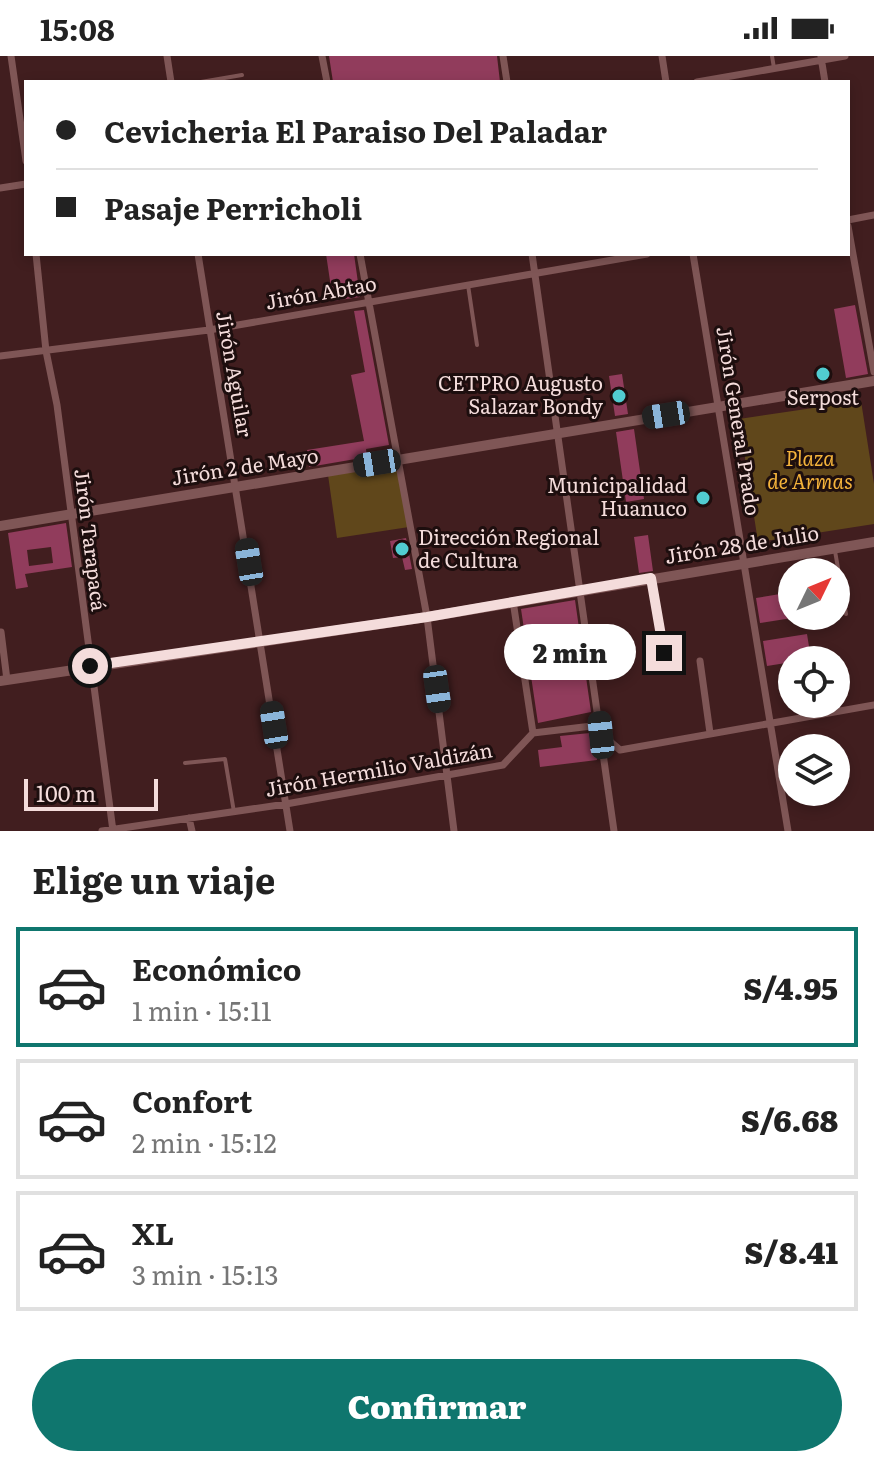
<!DOCTYPE html>
<html lang="es">
<meta charset="utf-8">
<style>
:root{--surface:#fff;--page:#f6f6f6;--text:#222;--muted:#767676;--line:#e0e0e0;--accent:#0f766e}
body{margin:0;font-family:Literata,serif;background:var(--page);color:var(--text);height:100vh;display:flex;flex-direction:column;font-size:30px;white-space:nowrap}
*{box-sizing:border-box;margin:0}
p{font-size:26px;color:var(--muted)}
.icon{flex:none;width:44px;height:44px;fill:none;stroke:currentColor;stroke-width:2;stroke-linecap:round;stroke-linejoin:round}
.map{position:relative;height:775px;overflow:hidden}
.details{display:flex;flex-direction:column;background:var(--surface);flex:1}
.details>*{flex:none}
.top-card{position:absolute;left:24px;top:24px;width:826px;height:176px;border-radius:0px;box-shadow:0 4px 12px #0003;display:grid;align-content:center;height:176px;padding:0 32px;background:var(--surface)}
.needle{width:52px;rotate:47deg}
.buttons{position:absolute;left:778px;top:502px;display:grid;gap:16px}
.buttons a{display:grid;place-items:center;width:72px;height:72px;border-radius:50%;background:var(--surface);box-shadow:0 4px 12px #0003;font-size:40px}
.scale{position:absolute;left:24px;bottom:20px;width:134px;box-sizing:border-box;padding-left:8px;border:4px solid #f4dcdb;border-top:0;font-size:22px;line-height:28px;white-space:nowrap;color:#f4dcdb;-webkit-text-stroke:6px #1d0e0e;paint-order:stroke}
.end{position:absolute;width:36px;height:36px;margin:-18px;border:10px solid #f4dcdb;background:#111;box-shadow:0 0 0 4px #111}
.from{border-radius:50%}
.bubble{position:absolute;height:56px;border-radius:28px;background:var(--surface);box-shadow:0 4px 12px #0003;font-size:26px;font-weight:800;line-height:56px;text-align:center}
.car{position:absolute;width:24px;height:48px;margin:-24px -12px;border-radius:10px;box-shadow:0 0 6px 2px #0007;background:linear-gradient(#222 24%,#8ab4d8 0 40%,#222 0 76%,#8ab4d8 0 86%,#222 0)}
.top-card b{display:flex;align-items:center;gap:28px;height:76px;font-size:30px}
.top-card b+b{border-top:2px solid var(--line)}
.top-card i{width:20px;height:20px;background:var(--text)}
ul{padding:0;list-style:none}
li{display:flex;align-items:center;gap:24px;height:120px;margin:0 16px 12px;padding:0 16px;border:4px solid var(--line);border-radius:0px}
li div{flex:1}
li b{display:block;font-size:30px}
li em{font-style:normal;font-weight:800}
li.on{border-color:var(--accent)}
li>.icon{width:72px;height:72px;stroke-width:1.5}
h2{padding:0 32px;font-size:36px;line-height:96px}
.button{display:flex;gap:16px;margin-top:auto;padding:16px 32px}
.button a{flex:1;height:92px;border-radius:48px;background:var(--accent);color:#fff;font-size:32px;font-weight:800;line-height:92px;text-align:center}
.status{display:flex;justify-content:space-between;align-items:center;height:56px;padding:0 40px;background:var(--surface);direction:ltr}
.status svg{height:22px;fill:currentColor}
.map>svg:first-child{display:block}
.green{fill:#60471b}
.building{fill:#913c5c;fill-rule:evenodd}
.lines{fill:none;stroke-linecap:round;stroke-linejoin:round}
.lane{stroke:#7f5656;stroke-width:4}
.street{stroke:#7f5656;stroke-width:7}
.secondary{stroke:#7f5656;stroke-width:10}
.route{stroke:#f4dcdb;stroke-width:10}
.poi-dot{fill:#51ccd1;stroke:#1d0e0e;stroke-width:3}
.labels{text-anchor:middle;stroke-width:6;stroke-linejoin:round;paint-order:stroke}
.street-label{font-size:20px;fill:#f4dcdb;stroke:#1d0e0e}
.poi-label{font-size:20px;fill:#f4dcdb;stroke:#1d0e0e;text-anchor:end}
.park-label{font-size:20px;font-style:italic;fill:#f4b33b;stroke:#1d0e0e}
</style>
<div class="status"><b>15:08</b><svg viewBox="0 0 49 12"><path d="M0 12V9h3v3zM5 12V6h3v6zM10 12V3h3v9zM15 12V0h3v12zM26 1h20v11H26zM47 4h2v5h-2z"/></svg></div>
<div class="map">
<svg width="874" height="775" viewBox="0 0 874 775">
<rect width="100%" height="100%" fill="#411e1f"/>
<path class="green" d="M861 345 874 428V468L758 486 739 363Z
M397 407 409 471 337 482 328 419Z"/>
<path class="building" d="M329 0H497L500 26H333Z
M326 198H354L360 241 333 245Z
M855 249 868 318 846 322 834 253Z
M364 254 389 389 366 393 367 401 309 411 307 394 364 385 351 319 365 316 354 255Z
M622 318 628 358 615 360 609 320Z
M634 373 644 443 626 446 616 376Z
M66 467 72 511 25 518 28 531 16 533 8 477ZM51 491 53 507 29 510 27 494Z
M648 479 653 515 639 517 634 481Z
M406 482 412 513 405 514 402 501 393 502 390 485Z
M792 536V562L760 567 756 542Z
M575 544 591 656 538 667 521 553Z
M807 578 811 603 767 610 763 585Z
M590 677 594 680 597 704 540 711 538 694 562 691 560 680Z"/>
<g class="lines">
<path class="lane" d="M772 0 774 12
M201 26 242 19
M468 229 477 289
M835 495 846 558
M185 707 225 703 234 756"/>
<path class="street" d="M11 0 26 105
M167 0 171 26
M322 0 327 26
M503 0 507 26
M662 0 666 26
M821 1 825 26
M697 26 845 0
M0 132 26 128
M848 164 874 159
M848 170 874 316
M36 198 46 295 57 349 113 775
M198 198 290 775
M360 198 427 561 454 775
M532 198 614 775
M693 198 788 775
M0 300 209 274 647 198
M651 522 664 597
M513 545 533 677
M1 576 7 624
M700 605 710 677
M189 762 192 775
M102 775 286 748 503 709 533 677 592 670 620 694 874 649"/>
<path class="secondary" d="M0 470 874 325
M0 625 427 561 874 486"/>
</g>
<g class="lines">
<path class="route" d="M90 610 427 561 651 522 664 597"/>
</g>
<g class="poi-dot">
<circle cx="823" cy="318" r="8"/>
<circle cx="619" cy="340" r="8"/>
<circle cx="703" cy="442" r="8"/>
<circle cx="402" cy="493" r="8"/>
</g>
<g class="labels">
<g class="street-label">
<text transform="translate(321 237) rotate(-10)" y="7">Jirón Abtao</text>
<text transform="translate(234 318) rotate(80)" y="7">Jirón Aguilar</text>
<text transform="translate(738 365) rotate(81)" y="7">Jirón General Prado</text>
<text transform="translate(245 411) rotate(-9)" y="7">Jirón 2 de Mayo</text>
<text transform="translate(90 484) rotate(83)" y="7">Jirón Tarapacá</text>
<text transform="translate(742 489) rotate(-9)" y="7">Jirón 28 de Julio</text>
<text transform="translate(379 714) rotate(-10)" y="7">Jirón Hermilio Valdizán</text>
</g>
<g class="poi-label">
<text x="603" y="335">CETPRO Augusto<tspan x="603" dy="23">Salazar Bondy</tspan></text>
<text x="823" y="349" text-anchor="middle">Serpost</text>
<text x="687" y="437">Municipalidad<tspan x="687" dy="23">Huanuco</tspan></text>
<text x="418" y="489" text-anchor="start">Dirección Regional<tspan x="418" dy="23">de Cultura</tspan></text>
</g>
<g class="park-label">
<text x="810" y="410">Plaza<tspan x="810" dy="23">de Armas</tspan></text>
</g>
</g>
</svg>
<div class="buttons">
<a><svg class="needle" viewBox="-14 -14 28 28"><path d="M0-13l5 13h-10z" fill="#e53935"/><path d="M0 13l5-13h-10z" fill="#767676"/></svg></a>
<a><svg class="icon" aria-label="locate" viewBox="0 0 24 24"><circle cx="12" cy="12" r="6"/><path d="M12 2v4M12 18v4M2 12h4M18 12h4"/></svg></a>
<a><svg class="icon" aria-label="layers" viewBox="0 0 24 24"><path d="M12 4l9 5-9 5-9-5zM3 14l9 5 9-5"/></svg></a>
</div>
<div class="scale">100 m</div>
<i class="end from" style="left:90px;top:610px"></i>
<i class="end" style="left:664px;top:597px"></i>
<div class="bubble" style="left:504px;top:568px;width:132px">2 min</div>
<i class="car" style="left:666px;top:359px;rotate:261deg"></i>
<i class="car" style="left:377px;top:407px;rotate:261deg"></i>
<i class="car" style="left:249px;top:506px;rotate:351deg"></i>
<i class="car" style="left:437px;top:633px;rotate:172deg"></i>
<i class="car" style="left:274px;top:669px;rotate:351deg"></i>
<i class="car" style="left:601px;top:679px;rotate:354deg"></i>
<div class="top-card">
<b><i class="from"></i>Cevicheria El Paraiso Del Paladar</b>
<b><i></i>Pasaje Perricholi</b>
</div>
</div>
<section class="details">
<h2>Elige un viaje</h2>
<ul>
<li class="on"><svg class="icon" aria-label="car" viewBox="0 0 24 24"><path d="M5 17H2v-5l4-1 3-4h7l3 4 3 1v5h-3M9 17h6M6 11h13"/><circle cx="7" cy="17" r="2"/><circle cx="17" cy="17" r="2"/></svg><div><b>Económico</b><p>1 min · 15:11</p></div><em>S/4.95</em></li>
<li><svg class="icon" aria-label="car" viewBox="0 0 24 24"><path d="M5 17H2v-5l4-1 3-4h7l3 4 3 1v5h-3M9 17h6M6 11h13"/><circle cx="7" cy="17" r="2"/><circle cx="17" cy="17" r="2"/></svg><div><b>Confort</b><p>2 min · 15:12</p></div><em>S/6.68</em></li>
<li><svg class="icon" aria-label="car" viewBox="0 0 24 24"><path d="M5 17H2v-5l4-1 3-4h7l3 4 3 1v5h-3M9 17h6M6 11h13"/><circle cx="7" cy="17" r="2"/><circle cx="17" cy="17" r="2"/></svg><div><b>XL</b><p>3 min · 15:13</p></div><em>S/8.41</em></li>
</ul>
<div class="button"><a>Confirmar</a></div>
</section>
